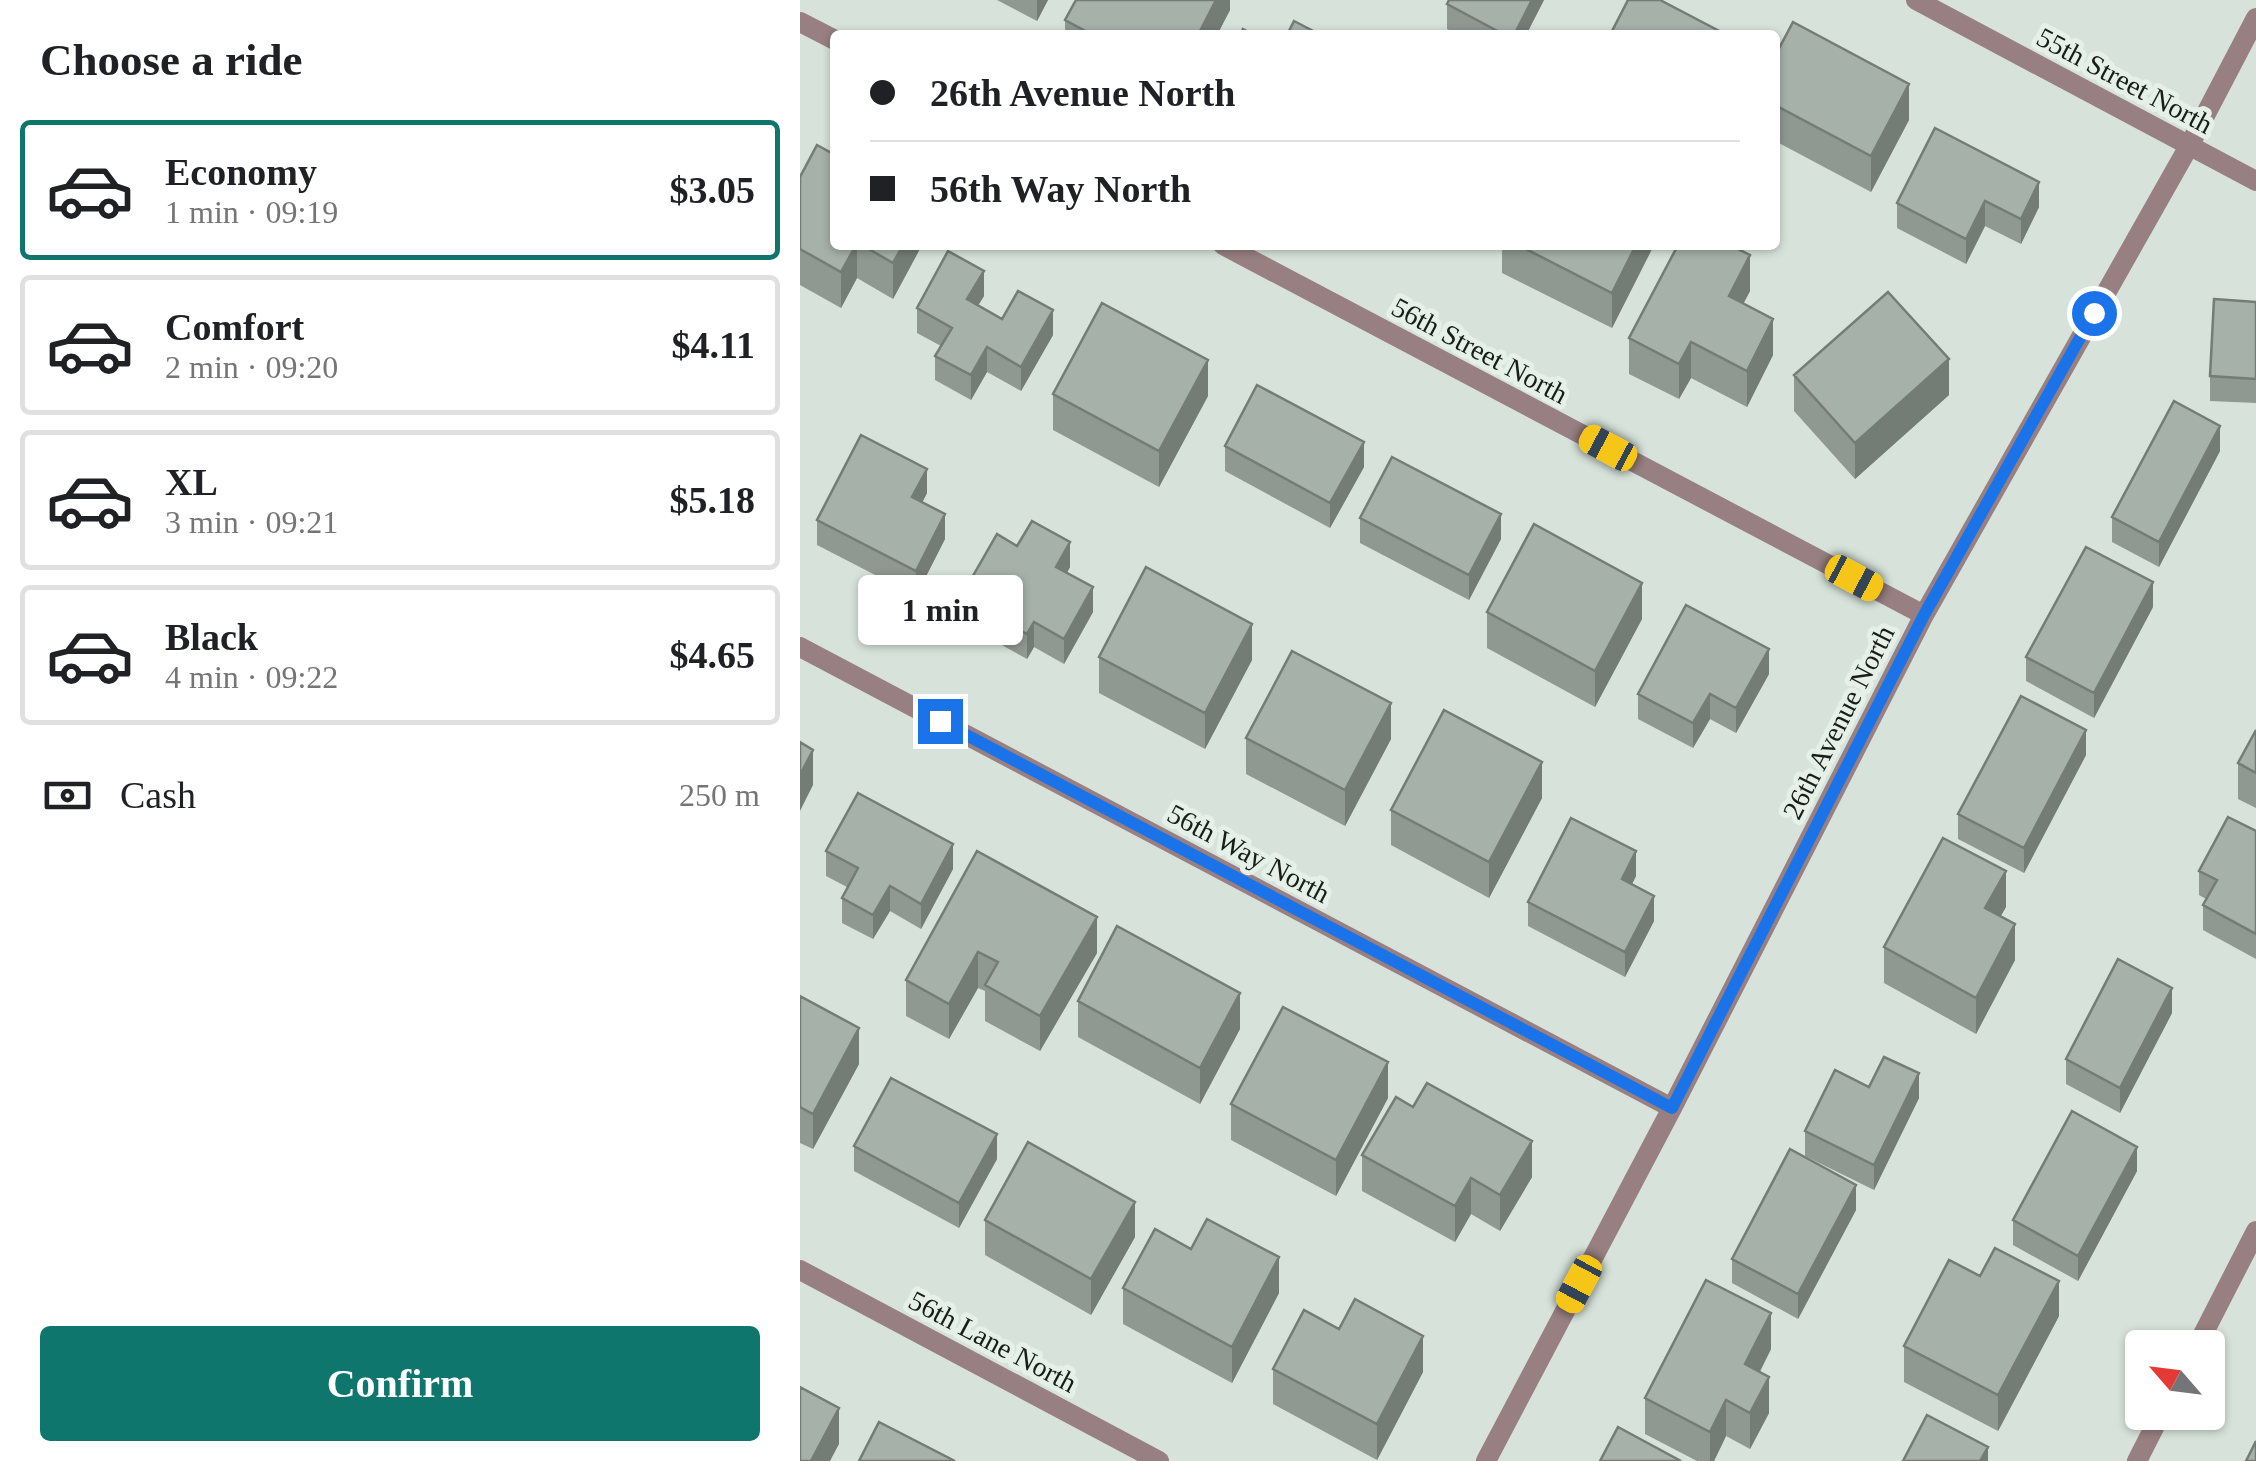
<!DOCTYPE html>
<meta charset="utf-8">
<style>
:root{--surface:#fff;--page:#f6f6f6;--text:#202124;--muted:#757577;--line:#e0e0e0;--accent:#0f766e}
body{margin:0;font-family:Georgia,serif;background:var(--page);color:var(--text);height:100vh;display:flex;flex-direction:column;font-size:38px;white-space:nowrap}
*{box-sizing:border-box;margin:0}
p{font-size:32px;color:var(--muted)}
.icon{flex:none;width:55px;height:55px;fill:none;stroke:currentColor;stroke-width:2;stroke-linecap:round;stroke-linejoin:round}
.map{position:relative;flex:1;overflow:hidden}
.side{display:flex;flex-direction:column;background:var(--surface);width:800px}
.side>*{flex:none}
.hud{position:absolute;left:30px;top:30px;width:950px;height:220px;border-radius:10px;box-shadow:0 2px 8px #0004;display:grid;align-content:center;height:220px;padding:0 40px;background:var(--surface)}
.needle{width:65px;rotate:298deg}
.buttons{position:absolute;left:1325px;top:1330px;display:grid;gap:20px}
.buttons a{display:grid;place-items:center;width:100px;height:100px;border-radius:10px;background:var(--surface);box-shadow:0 2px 8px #0004;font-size:50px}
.end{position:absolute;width:45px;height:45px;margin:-22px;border:12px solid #1a73e8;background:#fff;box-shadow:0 0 0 5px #fff}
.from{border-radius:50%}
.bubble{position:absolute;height:70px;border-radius:10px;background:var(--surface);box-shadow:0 2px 8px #0004;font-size:32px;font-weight:700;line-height:70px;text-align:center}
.car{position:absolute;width:30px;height:60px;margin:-30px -15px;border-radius:12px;box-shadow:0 0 8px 2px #0007;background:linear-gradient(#f5c518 24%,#345 0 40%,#f5c518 0 76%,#345 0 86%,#f5c518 0)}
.hud b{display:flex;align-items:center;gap:35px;height:95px;font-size:38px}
.hud b+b{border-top:2px solid var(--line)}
.hud i{width:25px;height:25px;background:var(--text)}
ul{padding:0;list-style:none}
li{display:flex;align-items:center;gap:30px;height:140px;margin:0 20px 15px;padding:0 20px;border:5px solid var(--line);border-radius:10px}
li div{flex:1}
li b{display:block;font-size:38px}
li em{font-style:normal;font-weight:700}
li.current{border-color:var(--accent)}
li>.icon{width:90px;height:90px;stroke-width:1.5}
h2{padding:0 40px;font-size:45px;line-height:120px}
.pay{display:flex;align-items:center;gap:25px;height:110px;padding:0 40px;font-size:38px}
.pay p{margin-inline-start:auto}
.cta{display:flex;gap:20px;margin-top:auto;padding:20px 40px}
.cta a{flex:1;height:115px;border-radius:10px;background:var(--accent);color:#fff;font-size:40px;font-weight:700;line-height:115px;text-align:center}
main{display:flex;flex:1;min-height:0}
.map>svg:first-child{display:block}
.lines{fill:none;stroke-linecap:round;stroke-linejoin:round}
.minor{stroke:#987f81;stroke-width:20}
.wall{fill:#8f9891}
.shaded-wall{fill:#747c76}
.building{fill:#a6b1a9;stroke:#747c76;stroke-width:2.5}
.route{stroke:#1a73e8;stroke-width:12}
.labels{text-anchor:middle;stroke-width:10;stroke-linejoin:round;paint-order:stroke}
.street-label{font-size:28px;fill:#191d1a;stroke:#e4f0e8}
</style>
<main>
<section class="side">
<h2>Choose a ride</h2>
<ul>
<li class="current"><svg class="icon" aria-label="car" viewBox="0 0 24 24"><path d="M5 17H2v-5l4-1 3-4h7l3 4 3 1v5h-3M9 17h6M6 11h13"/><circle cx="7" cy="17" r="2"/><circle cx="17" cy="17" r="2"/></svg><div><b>Economy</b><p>1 min · 09:19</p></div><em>$3.05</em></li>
<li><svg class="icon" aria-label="car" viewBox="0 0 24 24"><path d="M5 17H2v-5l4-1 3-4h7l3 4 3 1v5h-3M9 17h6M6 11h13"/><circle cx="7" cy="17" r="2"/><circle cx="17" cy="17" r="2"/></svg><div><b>Comfort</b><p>2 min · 09:20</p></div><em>$4.11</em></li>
<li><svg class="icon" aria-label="car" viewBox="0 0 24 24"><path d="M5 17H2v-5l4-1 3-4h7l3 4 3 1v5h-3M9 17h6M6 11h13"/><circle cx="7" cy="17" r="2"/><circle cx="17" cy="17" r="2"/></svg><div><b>XL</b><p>3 min · 09:21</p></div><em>$5.18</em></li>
<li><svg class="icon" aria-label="car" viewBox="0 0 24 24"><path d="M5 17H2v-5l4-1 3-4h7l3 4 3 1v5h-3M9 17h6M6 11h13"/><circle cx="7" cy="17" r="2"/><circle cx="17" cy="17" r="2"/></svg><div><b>Black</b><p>4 min · 09:22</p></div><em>$4.65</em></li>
</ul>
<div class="pay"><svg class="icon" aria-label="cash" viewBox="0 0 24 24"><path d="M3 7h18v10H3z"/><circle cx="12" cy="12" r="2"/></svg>Cash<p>250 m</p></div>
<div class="cta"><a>Confirm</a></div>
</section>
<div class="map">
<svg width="1456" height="1461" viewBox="0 0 1456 1461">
<rect width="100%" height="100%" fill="#d7e3da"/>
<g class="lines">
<path class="minor" d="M1116 0 1456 181
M0 22 35 40
M423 245 1124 615
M0 647 872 1108
M0 1270 359 1461
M1396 1348 1456 1231
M686 1461 872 1108 1124 615 1389 146 1456 18
M1337 1461 1362 1412"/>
</g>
<path class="wall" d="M197 0H248L237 21Z
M430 0V10L417 35H265V20Z
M649 0H744L726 35H658L647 29V4Z
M975 56 1109 120 1071 192 975 141Z
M0 177 35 245H122L93 299 57 278 41 308 0 285Z
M1239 182V207L1221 244 1185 226 1166 264 1097 228V203Z
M702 245H854L812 328 702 273Z
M950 291 943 304 973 355 947 407 891 378 879 399 829 374V338Z
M184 296 178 305 202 319 253 335 221 391 187 372 171 400 135 380V356L141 346 117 333V308Z
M1456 302V403L1410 401V376Z
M994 375 1149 395 1055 479 994 411Z
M253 394 408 396 359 487 253 430Z
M425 446 564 467 530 528 425 471Z
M1420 451 1359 567 1312 542V517Z
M127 493 122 503 145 539 116 596 17 545V520Z
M560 518 701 539 669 600 560 543Z
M217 546 270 567 267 573 293 612 264 664 234 647 227 659 191 639V627L166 613V588Z
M1353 607 1294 718 1226 681V657Z
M687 612 842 619 795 707 687 648Z
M299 657 452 660 405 749 299 693Z
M969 674 936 733 910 719 893 748 838 719V694Z
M1456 730V808L1438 799V763Z
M446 738 591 739 545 826 446 774Z
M1286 755 1224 873 1158 839V814Z
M742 798 689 898 591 845V810Z
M1456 831V959L1403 930V905L1406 899 1399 895V871Z
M26 851 153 869 121 929 90 911 73 939 42 923V898L47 887 26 876Z
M177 851 297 953 240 1051 185 1021V991L178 988 149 1039 106 1016V980Z
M836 876 832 884 854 921 825 977 728 926V902Z
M1206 907 1200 916 1215 960 1176 1034 1084 983V947Z
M0 996 59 1064 13 1149 0 1143Z
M278 1001 440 1029 400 1104 278 1037Z
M1372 1013 1320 1113 1266 1084V1059Z
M1069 1087 1119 1098 1074 1190 1005 1156V1131Z
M588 1098 536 1196 431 1140V1104Z
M54 1146 197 1159 159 1228 54 1171Z
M562 1155 732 1177 700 1231 671 1214 655 1242 562 1191Z
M1337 1171 1278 1281 1213 1245V1220Z
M1056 1210 998 1319 932 1283V1259Z
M185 1220 335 1237 291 1315 185 1255Z
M323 1288 479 1293 432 1383 323 1324Z
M1259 1316 1198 1431 1104 1382V1346Z
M971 1349 960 1372 969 1413 950 1449 926 1436 914 1461H897L845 1434V1398Z
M473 1369 623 1372 577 1460 473 1404Z"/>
<path class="shaded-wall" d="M237 0H248L237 21Z
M416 0H430V10L417 35H398Z
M732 0H744L726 35H714Z
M1109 84V120L1071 192V156Z
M1239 182V207L1221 244V219Z
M1185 201V226L1166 264V239Z
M56 245H57V278L41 308V272Z
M103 245H122L93 299V263Z
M836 245H854L812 328V293Z
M950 255V291L929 331V296Z
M184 271V296L167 324V299Z
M253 310V335L221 391V367Z
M973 319V355L947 407V371Z
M891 342V378L879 399V364Z
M187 347V372L171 400V375Z
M1149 359V395L1055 479V443Z
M408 360V396L359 487V451Z
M1420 426V451L1359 567V542Z
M564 442V467L530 528V503Z
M127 469V493L112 522V497Z
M145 514V539L116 596V571Z
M701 514V539L669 600V575Z
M270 542V567L256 592V567Z
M1353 582V607L1294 718V693Z
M842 583V619L795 707V671Z
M293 587V612L264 664V639Z
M234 622V647L227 659V634Z
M452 624V660L405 749V713Z
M969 649V674L936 733V708Z
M910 694V719L893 748V723Z
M591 703V739L545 826V790Z
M1286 730V755L1224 873V848Z
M13 750V785L0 811V775Z
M742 762V798L689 898V862Z
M153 844V869L121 929V904Z
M836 851V876L822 904V879Z
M1206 871V907L1185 944V908Z
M90 886V911L73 939V915Z
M854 896V921L825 977V952Z
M297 917V953L240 1051V1016Z
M1215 924V960L1176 1034V998Z
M178 952V988L149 1039V1004Z
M1372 988V1013L1320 1113V1088Z
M440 993V1029L400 1104V1068Z
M59 1028V1064L13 1149V1114Z
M588 1062V1098L536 1196V1160Z
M1119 1073V1098L1074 1190V1165Z
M197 1134V1159L159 1228V1203Z
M732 1141V1177L700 1231V1195Z
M1337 1147V1171L1278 1281V1256Z
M671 1178V1214L655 1242V1206Z
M1056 1185V1210L998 1319V1294Z
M335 1202V1237L291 1315V1279Z
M479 1257V1293L432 1383V1347Z
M1259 1281V1316L1198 1431V1395Z
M971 1313V1349L945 1400V1364Z
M623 1336V1372L577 1460V1424Z
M969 1377V1413L950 1449V1413Z
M926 1400V1436L914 1461H910V1432Z
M39 1408V1444L30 1461H11Z
M1188 1447V1461H1180Z"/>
<path class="building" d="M276 0H416L398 35H293L265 20Z
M649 0H732L714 35H705L647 4Z
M828 0H860L927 35H810Z
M494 21 521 35H487Z
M993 22 1109 84 1071 156 975 105V56Z
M443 29 454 35H440Z
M1135 128 1239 182 1221 219 1185 201 1166 239 1097 203Z
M17 145 35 155V245H56L41 272 0 249V177Z
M62 245H103L93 263Z
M718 245H836L812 293Z
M878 245H930L950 255 929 296 973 319 947 371 891 342 879 364 829 338Z
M148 251 184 271 167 299 202 319 218 291 253 310 221 367 187 347 171 375 135 356 152 328 117 308Z
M1088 292 1149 359 1055 443 994 375Z
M1414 299 1456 302V379L1410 376Z
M302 303 408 360 359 451 253 394Z
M457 385 564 442 530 503 425 446Z
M1374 401 1420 426 1359 542 1312 517Z
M61 435 127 469 112 497 145 514 116 571 17 520Z
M592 457 701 514 669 575 560 518Z
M232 521 270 542 256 567 293 587 264 639 234 622 227 634 191 614 196 605 166 588 197 534 217 546Z
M734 524 842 583 795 671 687 612Z
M1286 547 1353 582 1294 693 1226 657Z
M346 567 452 624 405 713 299 657Z
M886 605 969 649 936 708 910 694 893 723 838 694Z
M492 651 591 703 545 790 446 738Z
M1221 696 1286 730 1224 848 1158 814Z
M644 710 742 762 689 862 591 810Z
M1456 730V773L1438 763Z
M0 742 13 750 0 775Z
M58 793 153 844 121 904 90 886 73 915 42 898 58 868 26 851Z
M1428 817 1456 831V934L1403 905 1417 880 1399 871Z
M771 818 836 851 822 879 854 896 825 952 728 902Z
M1143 838 1206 871 1185 908 1215 924 1176 998 1084 947Z
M177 851 297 917 240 1016 185 985 198 962 178 952 149 1004 106 980Z
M317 926 440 993 400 1068 278 1001Z
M1318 959 1372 988 1320 1088 1266 1059Z
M0 996 59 1028 13 1114 0 1107Z
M483 1007 588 1062 536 1160 431 1104Z
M1084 1057 1119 1073 1074 1165 1005 1131 1035 1070 1069 1087Z
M91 1078 197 1134 159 1203 54 1146Z
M627 1083 732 1141 700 1195 671 1178 655 1206 562 1155 596 1097 613 1107Z
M1272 1111 1337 1147 1278 1256 1213 1220Z
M228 1142 335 1202 291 1279 185 1220Z
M990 1149 1056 1185 998 1294 932 1259Z
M407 1219 479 1257 432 1347 323 1288 355 1229 391 1249Z
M1195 1248 1259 1281 1198 1395 1104 1346 1149 1260 1180 1276Z
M906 1280 971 1313 945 1364 969 1377 950 1413 926 1400 910 1432 845 1398Z
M555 1299 623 1336 577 1424 473 1369 504 1310 539 1329Z
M0 1387 39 1408 11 1461H0Z
M1127 1415 1188 1447 1180 1461H1103Z
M79 1422 155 1461H59Z
M818 1427 881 1461H800Z
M1456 1441V1461H1446Z"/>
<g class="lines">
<path class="route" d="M140 721 872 1108 1124 615 1294 313"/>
</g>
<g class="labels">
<g class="street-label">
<text transform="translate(1325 80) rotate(28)" y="10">55th Street North</text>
<text transform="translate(680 350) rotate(28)" y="10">56th Street North</text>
<text transform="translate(1038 722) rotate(-63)" y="10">26th Avenue North</text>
<text transform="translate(449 853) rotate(28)" y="10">56th Way North</text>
<text transform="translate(193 1341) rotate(28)" y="10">56th Lane North</text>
</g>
</g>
</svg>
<div class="buttons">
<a><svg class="needle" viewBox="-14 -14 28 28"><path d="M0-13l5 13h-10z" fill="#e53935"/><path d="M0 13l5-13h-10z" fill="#757577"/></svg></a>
</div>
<i class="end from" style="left:1294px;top:313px"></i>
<i class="end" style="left:140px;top:721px"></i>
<div class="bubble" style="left:58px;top:575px;width:165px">1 min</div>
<i class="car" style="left:808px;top:448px;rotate:298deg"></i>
<i class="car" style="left:1054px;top:578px;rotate:118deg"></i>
<i class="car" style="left:779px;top:1284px;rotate:208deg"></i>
<div class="hud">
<b><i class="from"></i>26th Avenue North</b>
<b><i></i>56th Way North</b>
</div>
</div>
</main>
